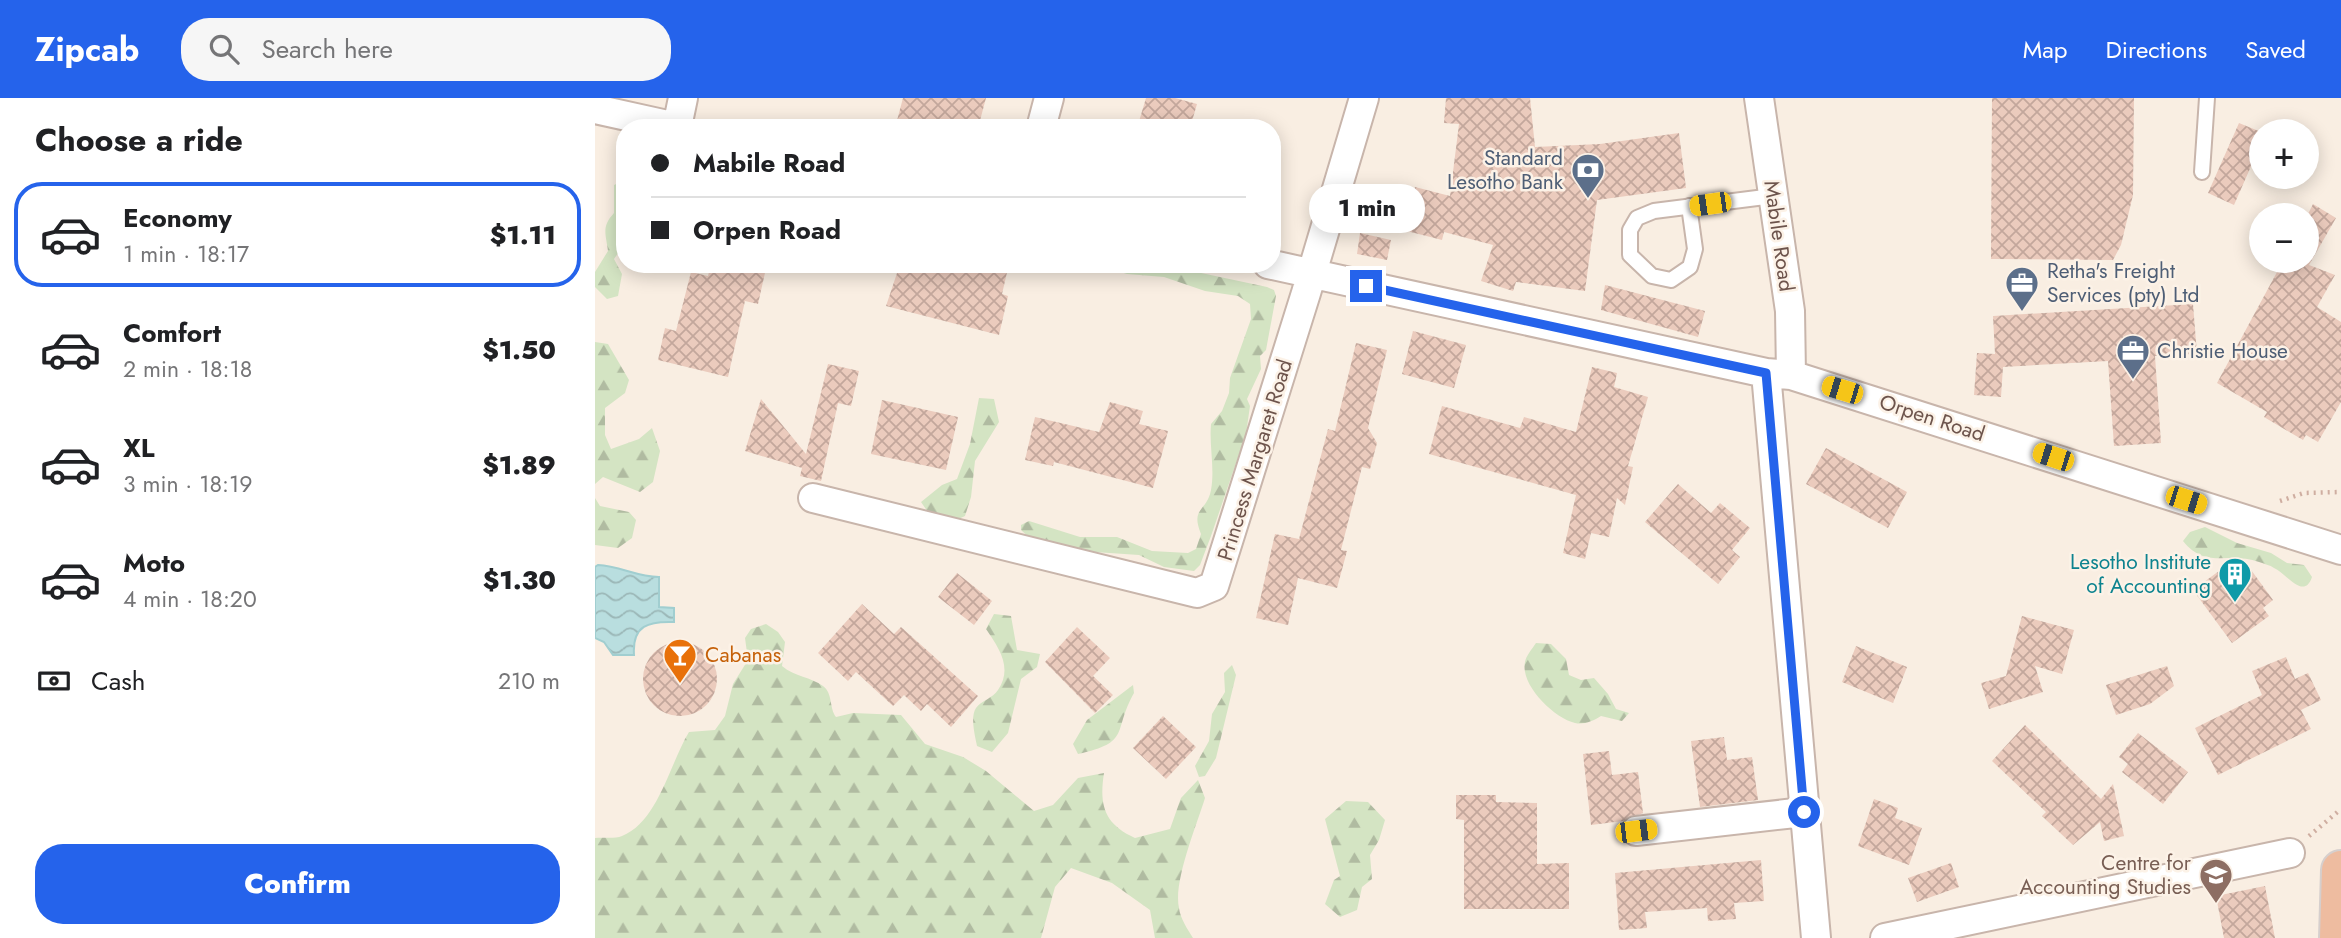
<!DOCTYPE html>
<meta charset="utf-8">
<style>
:root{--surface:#fff;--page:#f6f6f6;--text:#202124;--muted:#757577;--line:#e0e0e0;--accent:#2563eb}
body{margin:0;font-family:Jost,sans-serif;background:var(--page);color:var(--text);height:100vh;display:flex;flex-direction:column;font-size:26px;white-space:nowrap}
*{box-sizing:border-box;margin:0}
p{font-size:23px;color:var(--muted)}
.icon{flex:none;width:38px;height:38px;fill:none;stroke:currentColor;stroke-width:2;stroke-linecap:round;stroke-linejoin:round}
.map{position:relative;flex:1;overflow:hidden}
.details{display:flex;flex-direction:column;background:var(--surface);width:595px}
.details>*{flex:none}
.banner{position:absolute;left:21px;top:21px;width:665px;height:154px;border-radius:28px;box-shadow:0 4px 18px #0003;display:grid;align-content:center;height:154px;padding:0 35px;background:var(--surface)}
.buttons{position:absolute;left:1654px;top:21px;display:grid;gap:14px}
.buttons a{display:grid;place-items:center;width:70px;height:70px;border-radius:50%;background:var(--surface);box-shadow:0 4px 18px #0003;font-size:35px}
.end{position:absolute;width:32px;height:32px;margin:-16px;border:9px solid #2563eb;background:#fff;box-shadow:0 0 0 4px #fff}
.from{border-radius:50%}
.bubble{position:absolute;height:49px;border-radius:24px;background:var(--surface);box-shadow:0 4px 18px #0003;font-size:23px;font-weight:800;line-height:49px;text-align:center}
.car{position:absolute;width:21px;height:42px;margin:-21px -10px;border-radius:9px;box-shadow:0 0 5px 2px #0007;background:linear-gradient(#f5c518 24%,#345 0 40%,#f5c518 0 76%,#345 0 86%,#f5c518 0)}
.banner b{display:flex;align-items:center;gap:24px;height:66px;font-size:26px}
.banner b+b{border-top:2px solid var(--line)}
.banner i{width:18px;height:18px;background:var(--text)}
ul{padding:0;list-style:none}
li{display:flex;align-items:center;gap:21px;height:105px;margin:0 14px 10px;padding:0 21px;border:4px solid transparent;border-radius:28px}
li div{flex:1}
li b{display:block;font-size:26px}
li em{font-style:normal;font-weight:800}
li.active{border-color:var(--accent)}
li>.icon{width:63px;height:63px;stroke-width:1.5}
h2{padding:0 35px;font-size:32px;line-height:84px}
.pay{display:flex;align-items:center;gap:18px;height:77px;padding:0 35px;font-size:26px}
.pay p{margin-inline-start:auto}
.primary-button{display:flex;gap:14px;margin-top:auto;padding:14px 35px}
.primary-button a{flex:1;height:80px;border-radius:28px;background:var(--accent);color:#fff;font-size:28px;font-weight:800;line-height:80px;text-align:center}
header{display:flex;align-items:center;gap:42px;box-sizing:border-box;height:98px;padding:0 35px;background:var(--accent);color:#fff}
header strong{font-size:33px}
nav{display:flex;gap:38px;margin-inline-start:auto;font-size:24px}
.search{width:490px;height:63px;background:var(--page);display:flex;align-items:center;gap:18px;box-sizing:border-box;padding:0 24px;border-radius:28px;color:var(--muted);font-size:26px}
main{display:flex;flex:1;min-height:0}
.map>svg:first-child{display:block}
.forest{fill:url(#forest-firs)}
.water{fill:url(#water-waves);stroke:#a1ced0;stroke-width:2}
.building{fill:url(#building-cross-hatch)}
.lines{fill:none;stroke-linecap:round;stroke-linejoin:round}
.service-casing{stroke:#c8b5ab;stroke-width:18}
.minor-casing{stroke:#c8b5ab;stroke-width:32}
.trunk-casing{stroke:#d6cfcd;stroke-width:42}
.path{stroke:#cfaea1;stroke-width:4.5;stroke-dasharray:2 5;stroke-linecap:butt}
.service{stroke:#fff;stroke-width:14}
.minor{stroke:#fff;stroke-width:28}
.trunk{stroke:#eebca0;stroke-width:38}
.route{stroke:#2563eb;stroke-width:9}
.labels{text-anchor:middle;stroke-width:5;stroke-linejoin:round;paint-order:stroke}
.service-label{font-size:21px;fill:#4e5e75;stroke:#fcf2e7;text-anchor:start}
.street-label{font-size:21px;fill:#6d544c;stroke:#fcf2e7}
.culture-label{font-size:21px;fill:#0d838f;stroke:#fcf2e7;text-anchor:end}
.food-label{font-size:21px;fill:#c56008;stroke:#fcf2e7;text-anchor:start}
.education-label{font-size:21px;fill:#785e54;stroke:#fcf2e7;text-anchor:end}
</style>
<header>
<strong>Zipcab</strong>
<div class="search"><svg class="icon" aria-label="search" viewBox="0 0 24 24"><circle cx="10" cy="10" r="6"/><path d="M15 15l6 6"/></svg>Search here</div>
<nav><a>Map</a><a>Directions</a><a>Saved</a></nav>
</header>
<main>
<section class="details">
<h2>Choose a ride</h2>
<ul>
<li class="active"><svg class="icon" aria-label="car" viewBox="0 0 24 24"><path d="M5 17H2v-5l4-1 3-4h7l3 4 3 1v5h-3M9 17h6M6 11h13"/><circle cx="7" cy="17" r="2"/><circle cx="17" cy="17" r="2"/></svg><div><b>Economy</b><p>1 min · 18:17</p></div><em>$1.11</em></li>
<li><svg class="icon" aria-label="car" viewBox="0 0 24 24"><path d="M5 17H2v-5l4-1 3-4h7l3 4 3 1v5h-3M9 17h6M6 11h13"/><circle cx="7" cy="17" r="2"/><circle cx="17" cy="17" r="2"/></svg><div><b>Comfort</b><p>2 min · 18:18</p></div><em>$1.50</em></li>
<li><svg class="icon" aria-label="car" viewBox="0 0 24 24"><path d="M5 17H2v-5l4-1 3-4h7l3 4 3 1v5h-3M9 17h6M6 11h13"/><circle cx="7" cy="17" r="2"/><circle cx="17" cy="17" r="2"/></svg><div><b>XL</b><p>3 min · 18:19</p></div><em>$1.89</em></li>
<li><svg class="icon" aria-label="car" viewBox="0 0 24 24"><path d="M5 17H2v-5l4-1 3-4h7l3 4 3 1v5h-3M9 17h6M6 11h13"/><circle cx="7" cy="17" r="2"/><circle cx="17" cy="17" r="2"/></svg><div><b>Moto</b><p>4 min · 18:20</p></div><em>$1.30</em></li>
</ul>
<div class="pay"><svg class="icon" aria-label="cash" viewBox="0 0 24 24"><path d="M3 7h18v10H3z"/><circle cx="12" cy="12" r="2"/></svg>Cash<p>210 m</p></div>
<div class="primary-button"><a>Confirm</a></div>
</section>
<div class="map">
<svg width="1746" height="840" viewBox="0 0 1746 840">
<defs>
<pattern id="forest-firs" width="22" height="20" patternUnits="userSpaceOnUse" patternTransform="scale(1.75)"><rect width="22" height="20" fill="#d4e4c3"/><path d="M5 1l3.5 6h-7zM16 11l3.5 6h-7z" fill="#b0bba1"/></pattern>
<pattern id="water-waves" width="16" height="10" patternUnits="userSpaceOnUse" patternTransform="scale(1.75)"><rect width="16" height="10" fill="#b9dedf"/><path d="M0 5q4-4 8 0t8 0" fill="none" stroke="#9bb7b7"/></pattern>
<pattern id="building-cross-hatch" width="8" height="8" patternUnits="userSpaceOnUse" patternTransform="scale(1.75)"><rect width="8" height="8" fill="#ebcbbd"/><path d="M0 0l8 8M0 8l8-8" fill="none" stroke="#c3a79c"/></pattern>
</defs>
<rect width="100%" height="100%" fill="#f9eee2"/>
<path class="forest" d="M30 82V145L19 161 27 176 23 198 12 201 0 189V174L13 153C11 136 6 129 19 115V87Z
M499 166H564L672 189 679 192 681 198 671 252 665 258 666 271 652 301 655 308 651 336 616 438 605 467 599 473 569 469 544 457 485 453 439 444 426 432V427L434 423 485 439H522L557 453 593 455 601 451 606 436C595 409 612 414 616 392 620 370 614 348 616 326L627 313 634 295 635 280 656 221 655 206 643 198 610 193 569 179 532 176Z
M0 244 13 246 34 282 30 295 10 310V337L16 351 44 341 57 330 65 353 58 384 45 394 8 379 0 386Z
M384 300 399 301 404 324 380 363 376 399 370 418 357 424 339 423 326 404 347 387 362 381 375 346Z
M0 400 5 408 34 414 41 422 37 440 23 450 0 447Z
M1610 429 1642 445 1676 455 1692 465 1709 467 1717 479C1709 503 1691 475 1679 470 1675 467 1669 466 1664 464 1634 453 1611 472 1588 443L1595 434Z
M399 516 416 518 422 552 445 556 442 569 426 581 413 635 397 654 382 648C380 638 375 619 381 610 386 603 398 600 403 592 418 570 404 550 391 531Z
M171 526 183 534 190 544 187 568C200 579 216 579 228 588 238 595 234 610 241 619L258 615 306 617 330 646 368 659 391 673 439 713 458 707 483 680 509 675C504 707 509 726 540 740L575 731 586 700 603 682 610 700C602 726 578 784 584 810 585 820 593 832 598 840H560L555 812 517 785 476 770 460 789 446 840H0V740C8 739 20 741 27 738 63 724 75 665 94 634L120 632 130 618 138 586 153 562 150 540 156 531Z
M941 545 956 546 971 561 974 577 986 582 999 580 1013 596 1021 611 1034 615 1027 623 1006 618C998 623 989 627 980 625 959 620 925 587 930 564 931 558 937 551 941 545Z
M637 567 641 577 621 660 610 678 604 679 600 668 614 643 617 616 630 594 629 575Z
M538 587 539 595C517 634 537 644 483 656L478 646 492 622Z
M751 703 773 704 790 722 784 742 775 757 777 781 767 789 762 812 745 819 730 806 739 782 745 778 730 721Z"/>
<path class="water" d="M3 467C25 468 42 479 64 479V509L79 510V524C54 523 37 527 39 557H18L9 544 0 540V469Z"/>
<path class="building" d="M308 0H391L383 30H300Z
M551 0H580L602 6 595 30H542Z
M851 0H935L940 49 1005 46 1084 35 1091 90 1002 102 990 193 921 184 918 193 886 183 898 147 849 134 847 142 808 132 820 89 855 98 864 26 849 25Z
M1397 0H1539L1538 97 1526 147 1518 162 1396 161Z
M1644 25 1666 34V70L1657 66 1639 107 1613 95Z
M1718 106 1741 120 1714 167 1740 177 1722 209 1746 224V304L1723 344 1711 337 1708 342 1669 319 1672 314 1622 285 1688 163 1712 166V118Z
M765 135 796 142 792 162 762 156Z
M116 166H172L163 206 150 203 133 279 63 262 70 230 81 233 96 174 113 178Z
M305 166H414L407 196 413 198 404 237 291 208Z
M1010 187 1110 213 1103 239 1006 212Z
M1598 206 1602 256 1560 258 1566 345 1519 348 1513 263 1408 269 1406 299 1379 297 1382 255 1400 256 1398 218Z
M818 233 871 247 859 290 807 276Z
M761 245 792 252 773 330 782 345 775 371 767 369 746 452 752 453 742 490 703 480 693 527 661 520 680 436 704 441 733 331 740 333Z
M233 266 264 273 256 308 243 305 226 383 205 378 207 370 150 353 166 301 211 356Z
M997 269 1022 275 1019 289 1053 299 1033 368 1038 369 1030 407 1022 400 1014 439 996 435 990 461 968 455 981 397 834 356 847 308 925 330 929 319 981 334Z
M287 302 363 319 351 372 276 356Z
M515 304 548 313 544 326 573 333 558 390 459 364 458 368 430 362 440 319 504 334Z
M1231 350 1312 394 1293 430 1211 386Z
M1083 386 1116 415 1125 405 1155 430 1137 452 1145 459 1123 486 1050 424Z
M1635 465 1640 472 1651 465 1678 502 1668 510 1674 518 1637 545 1598 492Z
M362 475 397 503 379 527 343 499Z
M267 506 299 536 306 529 383 598 356 629 332 606 326 613 309 597 298 608 261 574 253 583 223 555Z
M1427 518 1479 532 1467 576 1440 568 1448 594 1394 611 1386 585 1411 578Z
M482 529 515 560 498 578 518 597 500 615 450 564Z
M48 581a37 37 0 1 1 74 0a37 37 0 1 1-74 0Z
M1261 548 1312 569 1298 605 1247 584Z
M1691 559 1700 581 1713 575 1726 602 1706 612 1716 631 1623 677 1600 630 1667 597 1657 573Z
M1572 568 1579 588 1555 606 1521 617 1511 587Z
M568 618 601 649 571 681 538 650Z
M1430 627 1506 701 1518 686 1529 738 1509 743 1505 724 1478 747 1447 718 1451 714 1397 663Z
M1543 635 1593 674 1568 706 1527 674 1533 666 1524 659Z
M1129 639 1132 662 1157 659 1163 702 1105 709 1096 643Z
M1014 653 1017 677 1043 674 1048 715 1028 723 996 727 988 656Z
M861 697H901V704L942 705V766L974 765V811H869V722L861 721Z
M1279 701 1303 710 1300 720 1327 730 1314 767 1263 748Z
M1166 762 1169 803 1139 805 1141 821 1113 823 1112 810 1050 814 1052 830 1024 832 1020 775Z
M1356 765 1364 789 1322 804 1313 780Z
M1670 788 1680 840H1629L1621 798Z"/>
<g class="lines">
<defs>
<path id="service" d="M1607 74 1612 0
M1094 108 1100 151 1095 169 1076 182 1057 178 1035 157V132L1042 120 1059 113 1178 98"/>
<path id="minor" d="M1164 0 1195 213 1196 277
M0 11 86 30
M82 29 88 0
M446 30 454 0
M673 166 1171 275 1196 277 1746 452
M1171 275 1221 840
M218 400 602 495 619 488 711 195 769 0
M1041 733 1209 714
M1290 840 1695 755"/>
<path id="trunk" d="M1744 840 1746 772"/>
</defs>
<use href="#service" class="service-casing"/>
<use href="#minor" class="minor-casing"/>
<use href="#trunk" class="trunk-casing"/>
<path class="path" d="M1685 403 1709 395 1746 394
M1714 738 1746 711"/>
<use href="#service" class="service"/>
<use href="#minor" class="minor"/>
<use href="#trunk" class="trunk"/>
</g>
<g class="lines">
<path class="route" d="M771 188 1171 275 1209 714"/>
</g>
<defs>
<symbol id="bank-pin" viewBox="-11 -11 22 30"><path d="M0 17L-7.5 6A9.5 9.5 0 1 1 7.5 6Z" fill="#5c6f8a" stroke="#fcf2e7"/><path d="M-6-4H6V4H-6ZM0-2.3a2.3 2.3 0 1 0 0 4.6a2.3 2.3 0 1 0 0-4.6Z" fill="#fff"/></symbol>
<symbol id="office-pin" viewBox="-11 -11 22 30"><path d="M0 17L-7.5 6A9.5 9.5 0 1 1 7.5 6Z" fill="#5c6f8a" stroke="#fcf2e7"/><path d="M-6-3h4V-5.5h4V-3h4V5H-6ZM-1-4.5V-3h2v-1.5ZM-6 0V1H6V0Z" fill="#fff"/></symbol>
<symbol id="building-pin" viewBox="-11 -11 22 30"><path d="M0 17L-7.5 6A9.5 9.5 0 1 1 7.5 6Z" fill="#0f9aa8" stroke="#fcf2e7"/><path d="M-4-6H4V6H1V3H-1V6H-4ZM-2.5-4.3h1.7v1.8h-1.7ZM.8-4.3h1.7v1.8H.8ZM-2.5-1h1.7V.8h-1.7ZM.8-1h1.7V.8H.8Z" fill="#fff"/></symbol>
<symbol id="bar-pin" viewBox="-11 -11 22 30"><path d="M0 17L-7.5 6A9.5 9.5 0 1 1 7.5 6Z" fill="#e8710a" stroke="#fcf2e7"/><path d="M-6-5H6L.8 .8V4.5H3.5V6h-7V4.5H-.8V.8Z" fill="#fff"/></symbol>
<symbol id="university-pin" viewBox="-11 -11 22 30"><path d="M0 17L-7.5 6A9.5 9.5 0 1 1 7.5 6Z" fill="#8d6e63" stroke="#fcf2e7"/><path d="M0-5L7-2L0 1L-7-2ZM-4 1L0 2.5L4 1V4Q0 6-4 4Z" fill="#fff"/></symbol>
</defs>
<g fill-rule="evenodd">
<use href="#bank-pin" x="974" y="53" width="38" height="52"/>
<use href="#office-pin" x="1408" y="166" width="38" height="52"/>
<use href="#office-pin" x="1519" y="234" width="38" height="52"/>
<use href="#building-pin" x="1621" y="457" width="38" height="52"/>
<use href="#bar-pin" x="66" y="538" width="38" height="52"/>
<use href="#university-pin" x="1602" y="758" width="38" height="52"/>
</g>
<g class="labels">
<g class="service-label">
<text x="968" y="67" text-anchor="end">Standard<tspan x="968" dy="24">Lesotho Bank</tspan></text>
<text x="1452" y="180">Retha's Freight<tspan x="1452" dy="24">Services (pty) Ltd</tspan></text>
<text x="1562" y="260">Christie House</text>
</g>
<g class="street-label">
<text transform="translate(1184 138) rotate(82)" y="7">Mabile Road</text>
<text transform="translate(1337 320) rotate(18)" y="7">Orpen Road</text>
<text transform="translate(660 362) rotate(-73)" y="7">Princess Margaret Road</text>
</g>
<g class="culture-label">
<text x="1616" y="471">Lesotho Institute<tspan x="1616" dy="24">of Accounting</tspan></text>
</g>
<g class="food-label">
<text x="110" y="564">Cabanas</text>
</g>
<g class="education-label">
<text x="1596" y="772">Centre for<tspan x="1596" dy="24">Accounting Studies</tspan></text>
</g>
</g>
</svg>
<div class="buttons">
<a>+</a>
<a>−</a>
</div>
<i class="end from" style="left:1209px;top:714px"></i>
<i class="end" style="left:771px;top:188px"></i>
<div class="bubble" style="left:714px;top:86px;width:116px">1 min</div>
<i class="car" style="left:1115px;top:106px;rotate:262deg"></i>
<i class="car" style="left:1247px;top:292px;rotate:287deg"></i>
<i class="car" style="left:1458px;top:359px;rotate:288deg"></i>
<i class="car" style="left:1591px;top:402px;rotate:108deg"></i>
<i class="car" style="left:1041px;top:733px;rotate:83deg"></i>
<div class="banner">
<b><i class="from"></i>Mabile Road</b>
<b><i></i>Orpen Road</b>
</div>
</div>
</main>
